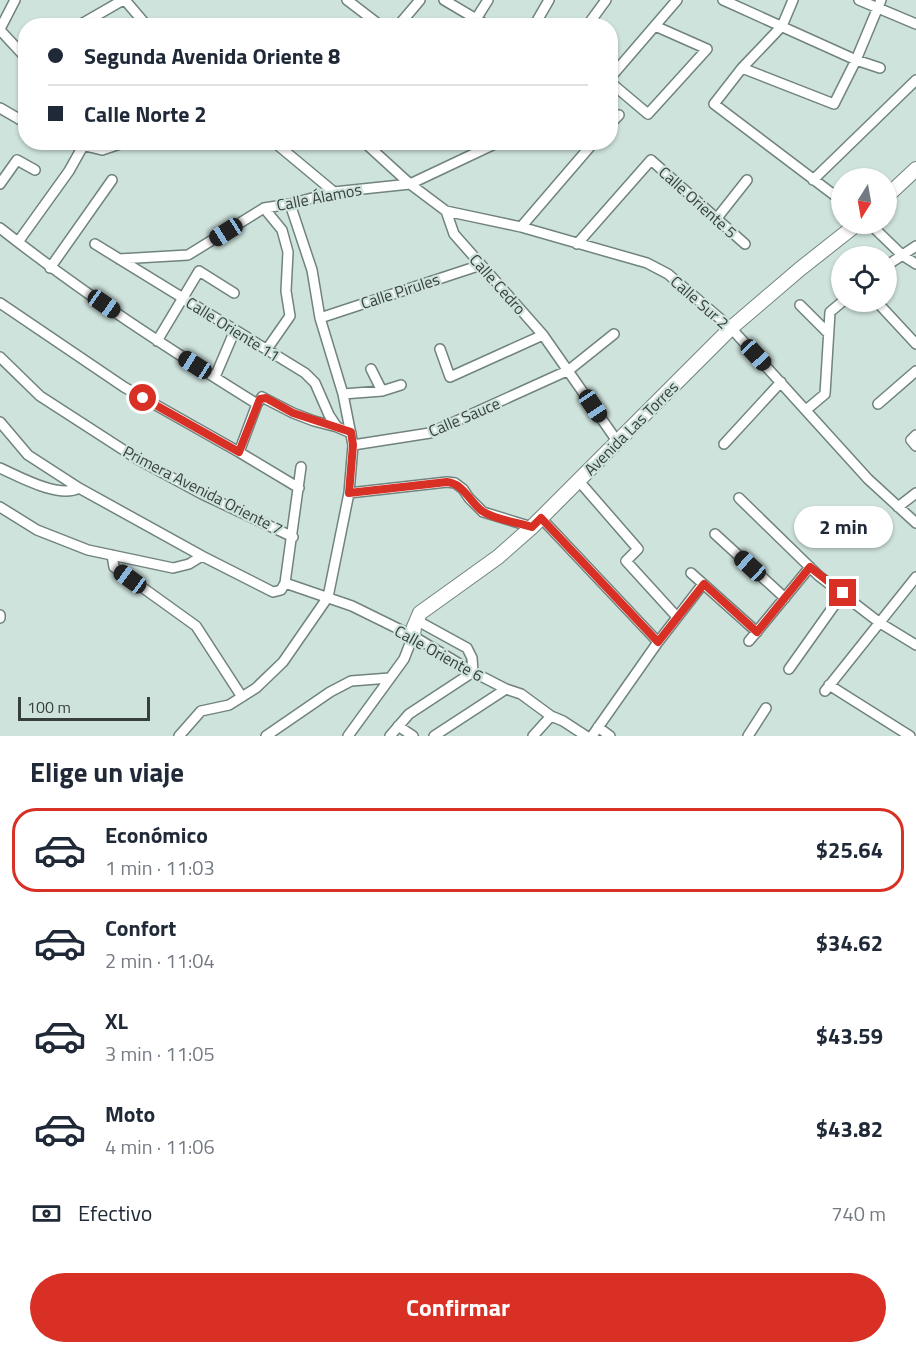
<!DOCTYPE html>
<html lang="es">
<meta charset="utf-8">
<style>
:root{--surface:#fff;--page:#f2f2f3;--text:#1f2937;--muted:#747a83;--line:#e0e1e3;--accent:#d93025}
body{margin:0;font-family:"Titillium Web",sans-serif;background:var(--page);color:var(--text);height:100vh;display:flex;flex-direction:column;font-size:22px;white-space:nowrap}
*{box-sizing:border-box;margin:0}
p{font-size:20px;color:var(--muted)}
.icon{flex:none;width:33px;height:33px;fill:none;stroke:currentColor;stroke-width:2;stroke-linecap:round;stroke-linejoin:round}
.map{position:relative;height:736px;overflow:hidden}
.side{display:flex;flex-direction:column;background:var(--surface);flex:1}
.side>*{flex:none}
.guide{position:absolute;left:18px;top:18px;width:600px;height:132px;border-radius:24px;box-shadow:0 2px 4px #0004;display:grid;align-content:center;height:132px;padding:0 30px;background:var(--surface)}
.needle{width:39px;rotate:191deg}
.controls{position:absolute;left:831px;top:168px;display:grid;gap:12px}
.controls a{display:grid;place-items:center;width:66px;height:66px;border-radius:50%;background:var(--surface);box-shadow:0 2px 4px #0004;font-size:30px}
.scale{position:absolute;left:18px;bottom:15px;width:132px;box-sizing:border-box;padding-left:6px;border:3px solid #373f3c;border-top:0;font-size:16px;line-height:21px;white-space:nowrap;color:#373f3c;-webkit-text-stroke:4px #cfe3dd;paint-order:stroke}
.end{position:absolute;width:27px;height:27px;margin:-14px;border:8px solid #d93025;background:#fff;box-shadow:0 0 0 3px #fff}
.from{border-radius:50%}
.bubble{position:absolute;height:42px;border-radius:21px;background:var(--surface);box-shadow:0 2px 4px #0004;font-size:20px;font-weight:700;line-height:42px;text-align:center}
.car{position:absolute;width:18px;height:36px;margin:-18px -9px;border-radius:8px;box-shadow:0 0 4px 2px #0007;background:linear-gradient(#222 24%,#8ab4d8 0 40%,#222 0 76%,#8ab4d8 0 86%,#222 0)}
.guide b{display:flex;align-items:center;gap:21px;height:57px;font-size:22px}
.guide b+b{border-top:2px solid var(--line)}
.guide i{width:15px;height:15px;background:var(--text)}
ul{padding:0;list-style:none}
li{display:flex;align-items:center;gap:18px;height:84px;margin:0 12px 9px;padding:0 18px;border:3px solid transparent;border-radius:24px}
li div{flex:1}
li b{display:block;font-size:22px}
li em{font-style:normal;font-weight:700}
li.on{border-color:var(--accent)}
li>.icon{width:54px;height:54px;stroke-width:1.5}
h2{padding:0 30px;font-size:27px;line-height:72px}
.pay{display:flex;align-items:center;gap:15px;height:66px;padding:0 30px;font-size:22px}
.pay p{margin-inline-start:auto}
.cta{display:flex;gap:12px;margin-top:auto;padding:12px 30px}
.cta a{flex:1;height:69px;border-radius:36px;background:var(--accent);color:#fff;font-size:24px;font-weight:700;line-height:69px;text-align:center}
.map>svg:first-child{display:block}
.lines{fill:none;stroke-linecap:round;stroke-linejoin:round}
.street-casing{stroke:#70837e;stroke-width:12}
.secondary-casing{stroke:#70837e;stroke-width:16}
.street{stroke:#fff;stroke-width:9}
.secondary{stroke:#fff;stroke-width:14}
.route{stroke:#d93025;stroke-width:8}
.labels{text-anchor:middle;stroke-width:4.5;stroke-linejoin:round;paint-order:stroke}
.street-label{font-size:16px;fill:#373f3c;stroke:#cfe3dd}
</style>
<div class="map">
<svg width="916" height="736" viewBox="0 0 916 736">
<rect width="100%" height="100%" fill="#cfe3dd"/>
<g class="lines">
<defs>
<path id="street" d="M125 0 147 26
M347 0 381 26
M444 0 488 26
M723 0 856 60 880 68
M793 0 782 26 742 68 714 104 842 201
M859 0 916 24
M476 19 488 0
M78 26 123 0
M398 26 420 0
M534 26 549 0
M587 26 606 0
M0 29 15 0
M0 30 26 58
M742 68 834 104 856 60 881 0
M610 78 677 0
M610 82 648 114 707 49 655 26
M0 108 26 123
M610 124 619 115
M69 142 102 150 126 142
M274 142 334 192
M364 142 410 184 446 211 454 234 543 335 617 441
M813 180 916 80
M0 184 17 160 35 170
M264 208 282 230 288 252 286 291 290 316 267 349
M446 211 521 227 647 263 668 274 731 328 868 479 916 523
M717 218 747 180
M870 224 902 255 916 264
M521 227 594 142
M0 228C82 293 169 349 257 404
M18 242 69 171 83 146
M95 244 305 373 315 383 329 415 337 427 351 433
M577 244 651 160 745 244
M119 259 188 255 264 208 290 204 334 192 410 184 499 142
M886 266 916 246
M50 268 112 180
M877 302 916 344
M0 303 124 387 239 452 299 488
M800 305 828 333
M320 318 481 265
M157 341 199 271 234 293
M440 349 450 377 543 335
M0 357 40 396 139 460 202 494 293 537
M371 369 382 391
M215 377 235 330
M343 394 382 391 401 385
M878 404 916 371
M806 410 825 394 830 312 842 302
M0 422 28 455 79 488 202 556 273 592 281 590 285 583 301 467
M916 435 911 440 916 446
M724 444 781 382
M353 445 430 433 569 370 614 334
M239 452 257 404 262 397 293 413 314 421 337 427
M0 468C20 477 59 499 79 488
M578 480 638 549 626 561 677 617
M349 493 447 482 455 483 463 489 469 498 483 512 532 527
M739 498 819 576 880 623 916 645
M0 507 37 530 88 550 173 568 189 564 202 556
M898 507 916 493
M541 518 658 642
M715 534 785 598
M112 555 114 567 196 626 242 697
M691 573 757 632
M285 583 352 606 413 636 473 672 506 689 521 694 551 716 563 721 586 736
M0 615V618
M749 641 810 567
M789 669 843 593
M829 685 910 736
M825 691 916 577
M398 726 413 736
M598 727 610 736
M179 736 201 711 229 705 256 688 283 662 328 597 349 493 353 445 343 394 320 318 312 270 290 204
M266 736 330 692 351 681 390 678
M348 736 404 659 413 636
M390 736 409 714 473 672 472 658 467 648 416 620
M434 736 506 689
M533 736 551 716
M592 736 658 642 703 584
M748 736 766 708"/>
<path id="secondary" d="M886 197 916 169
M413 636 414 627 420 613 498 557 532 527 731 328 800 269 857 224"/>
</defs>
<use href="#street" class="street-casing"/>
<use href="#secondary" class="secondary-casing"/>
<use href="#street" class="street"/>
<use href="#secondary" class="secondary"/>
</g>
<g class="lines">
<path class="route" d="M143 398 239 452 260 399 266 398 293 413 351 432 353 445 349 493 447 482C464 484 469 501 482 511 495 520 517 522 532 527L541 518 658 642 704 584 757 632 810 567 843 593"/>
</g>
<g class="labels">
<g class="street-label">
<text transform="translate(319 197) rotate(-11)" y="6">Calle Álamos</text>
<text transform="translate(698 202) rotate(42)" y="6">Calle Oriente 5</text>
<text transform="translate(498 284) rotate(48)" y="6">Calle Cedro</text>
<text transform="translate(400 291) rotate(-18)" y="6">Calle Pirules</text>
<text transform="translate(700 302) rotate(41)" y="6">Calle Sur 2</text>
<text transform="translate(233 329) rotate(32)" y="6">Calle Oriente 11</text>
<text transform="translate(464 417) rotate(-23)" y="6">Calle Sauce</text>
<text transform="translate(631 428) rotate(-45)" y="6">Avenida Las Torres</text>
<text transform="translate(203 490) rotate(27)" y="6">Primera Avenida Oriente 7</text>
<text transform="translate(439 653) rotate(29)" y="6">Calle Oriente 6</text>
</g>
</g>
</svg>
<div class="controls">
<a><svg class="needle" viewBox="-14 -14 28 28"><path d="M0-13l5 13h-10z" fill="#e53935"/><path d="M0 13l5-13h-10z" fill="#747a83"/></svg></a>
<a><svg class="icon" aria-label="locate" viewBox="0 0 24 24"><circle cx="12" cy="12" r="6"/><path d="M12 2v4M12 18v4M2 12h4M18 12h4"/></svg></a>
</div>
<div class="scale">100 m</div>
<i class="end from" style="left:143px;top:398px"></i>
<i class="end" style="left:843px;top:593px"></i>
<div class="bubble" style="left:794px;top:506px;width:99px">2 min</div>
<i class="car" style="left:226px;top:232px;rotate:238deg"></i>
<i class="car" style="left:104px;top:304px;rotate:125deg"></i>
<i class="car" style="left:756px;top:355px;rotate:137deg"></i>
<i class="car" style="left:195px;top:365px;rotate:302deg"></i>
<i class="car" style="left:593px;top:406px;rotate:146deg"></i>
<i class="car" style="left:750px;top:566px;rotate:312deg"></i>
<i class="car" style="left:130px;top:579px;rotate:306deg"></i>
<div class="guide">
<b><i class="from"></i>Segunda Avenida Oriente 8</b>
<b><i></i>Calle Norte 2</b>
</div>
</div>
<section class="side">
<h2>Elige un viaje</h2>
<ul>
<li class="on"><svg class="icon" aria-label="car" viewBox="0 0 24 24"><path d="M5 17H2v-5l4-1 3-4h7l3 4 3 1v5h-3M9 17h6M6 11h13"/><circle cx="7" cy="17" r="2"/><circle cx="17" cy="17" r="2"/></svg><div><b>Económico</b><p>1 min · 11:03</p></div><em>$25.64</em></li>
<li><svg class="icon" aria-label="car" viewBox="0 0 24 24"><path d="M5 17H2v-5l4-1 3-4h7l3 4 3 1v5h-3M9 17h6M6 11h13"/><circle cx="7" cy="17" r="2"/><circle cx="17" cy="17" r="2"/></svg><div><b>Confort</b><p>2 min · 11:04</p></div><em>$34.62</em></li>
<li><svg class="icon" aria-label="car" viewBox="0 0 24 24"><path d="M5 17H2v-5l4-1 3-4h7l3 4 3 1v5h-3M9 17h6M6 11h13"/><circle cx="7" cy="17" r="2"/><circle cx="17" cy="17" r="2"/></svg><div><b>XL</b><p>3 min · 11:05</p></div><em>$43.59</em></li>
<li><svg class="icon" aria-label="car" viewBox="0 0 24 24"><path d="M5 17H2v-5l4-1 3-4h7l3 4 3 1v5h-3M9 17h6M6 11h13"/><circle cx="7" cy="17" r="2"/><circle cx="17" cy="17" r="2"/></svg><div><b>Moto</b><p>4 min · 11:06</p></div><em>$43.82</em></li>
</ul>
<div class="pay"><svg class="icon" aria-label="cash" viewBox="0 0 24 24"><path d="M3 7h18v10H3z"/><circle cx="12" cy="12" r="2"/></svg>Efectivo<p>740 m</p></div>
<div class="cta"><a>Confirmar</a></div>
</section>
